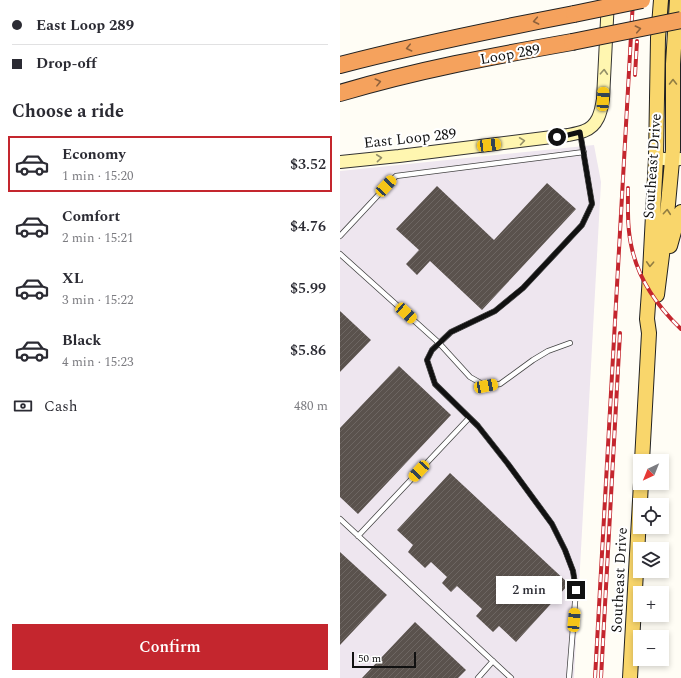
<!DOCTYPE html>
<meta charset="utf-8">
<style>
:root{--surface:#fff;--page:#f7f7f7;--text:#2b2b33;--muted:#7c7c81;--line:#e1e1e2;--accent:#c4262e}
body{margin:0;font-family:Spectral,serif;background:var(--page);color:var(--text);height:100vh;display:flex;flex-direction:column;font-size:15px;white-space:nowrap}
*{box-sizing:border-box;margin:0}
p{font-size:13px;color:var(--muted)}
.icon{flex:none;width:22px;height:22px;fill:none;stroke:currentColor;stroke-width:2;stroke-linecap:round;stroke-linejoin:round}
.map{position:relative;flex:1;overflow:hidden}
.side{display:flex;flex-direction:column;background:var(--surface);width:340px}
.side>*{flex:none}
.guide{display:grid;align-content:center;height:88px;padding:0 12px;background:var(--surface)}
.needle{width:26px;rotate:223deg}
.fabs{position:absolute;left:293px;top:454px;display:grid;gap:8px}
.fabs a{display:grid;place-items:center;width:36px;height:36px;border-radius:0px;background:var(--surface);box-shadow:0 2px 6px #0003;font-size:20px}
.scale{position:absolute;left:12px;bottom:10px;width:64px;box-sizing:border-box;padding-left:4px;border:2px solid #111;border-top:0;font-size:11px;line-height:14px;white-space:nowrap;color:#111;-webkit-text-stroke:3px #fff;paint-order:stroke}
.end{position:absolute;width:18px;height:18px;margin:-9px;border:5px solid #111;background:#fff;box-shadow:0 0 0 2px #fff}
.from{border-radius:50%}
.bubble{position:absolute;height:28px;border-radius:0px;background:var(--surface);box-shadow:0 2px 6px #0003;font-size:13px;font-weight:600;line-height:28px;text-align:center}
.car{position:absolute;width:12px;height:24px;margin:-12px -6px;border-radius:5px;box-shadow:0 0 3px 1px #0007;background:linear-gradient(#f5c518 24%,#345 0 40%,#f5c518 0 76%,#345 0 86%,#f5c518 0)}
.guide b{display:flex;align-items:center;gap:14px;height:38px;font-size:15px}
.guide b+b{border-top:1px solid var(--line)}
.guide i{width:10px;height:10px;background:var(--text)}
ul{padding:0;list-style:none}
li{display:flex;align-items:center;gap:12px;height:56px;margin:0 8px 6px;padding:0 4px;border:2px solid transparent;border-radius:0px}
li div{flex:1}
li b{display:block;font-size:15px}
li em{font-style:normal;font-weight:600}
li.current{border-color:var(--accent)}
li>.icon{width:36px;height:36px;stroke-width:1.5}
h2{padding:0 12px;font-size:18px;line-height:48px}
.pay{display:flex;align-items:center;gap:10px;height:44px;padding:0 12px;font-size:15px}
.pay p{margin-inline-start:auto}
.action{display:flex;gap:8px;margin-top:auto;padding:8px 12px}
.action a{flex:1;height:46px;border-radius:0px;background:var(--accent);color:#fff;font-size:16px;font-weight:600;line-height:46px;text-align:center}
main{display:flex;flex:1;min-height:0}
.map>svg:first-child{display:block}
.industrial{fill:#eee6ef}
.building{fill:url(#building-hatch)}
.lines{fill:none;stroke-linecap:round;stroke-linejoin:round}
.service-casing{stroke:#444;stroke-width:6}
.secondary-casing{stroke:#333;stroke-width:14}
.primary-casing{stroke:#222;stroke-width:16}
.motorway-casing{stroke:#222;stroke-width:18}
.service{stroke:#fff;stroke-width:4.5}
.secondary{stroke:#fff6b0;stroke-width:12}
.primary{stroke:#f9d66b;stroke-width:14}
.motorway{stroke:#f5a25d;stroke-width:16}
.rail-casing{stroke:#c4262e;stroke-width:4}
.rail{stroke:#fff;stroke-width:2.5;stroke-dasharray:8;stroke-linecap:butt}
.motorway-bridge-casing{stroke:#222;stroke-width:18;stroke-linecap:butt}
.motorway-bridge{stroke:#f5a25d;stroke-width:16}
.oneway{stroke:#8e613b}
.oneway2{stroke:#948f68}
.oneway3{stroke:#917d42}
.route{stroke:#111;stroke-width:5}
.labels{text-anchor:middle;stroke-width:4;stroke-linejoin:round;paint-order:stroke}
.street-label{font-size:15px;fill:#111;stroke:#fff}
</style>
<main>
<section class="side">
<div class="guide">
<b><i class="from"></i>East Loop 289</b>
<b><i></i>Drop-off</b>
</div>
<h2>Choose a ride</h2>
<ul>
<li class="current"><svg class="icon" aria-label="car" viewBox="0 0 24 24"><path d="M5 17H2v-5l4-1 3-4h7l3 4 3 1v5h-3M9 17h6M6 11h13"/><circle cx="7" cy="17" r="2"/><circle cx="17" cy="17" r="2"/></svg><div><b>Economy</b><p>1 min · 15:20</p></div><em>$3.52</em></li>
<li><svg class="icon" aria-label="car" viewBox="0 0 24 24"><path d="M5 17H2v-5l4-1 3-4h7l3 4 3 1v5h-3M9 17h6M6 11h13"/><circle cx="7" cy="17" r="2"/><circle cx="17" cy="17" r="2"/></svg><div><b>Comfort</b><p>2 min · 15:21</p></div><em>$4.76</em></li>
<li><svg class="icon" aria-label="car" viewBox="0 0 24 24"><path d="M5 17H2v-5l4-1 3-4h7l3 4 3 1v5h-3M9 17h6M6 11h13"/><circle cx="7" cy="17" r="2"/><circle cx="17" cy="17" r="2"/></svg><div><b>XL</b><p>3 min · 15:22</p></div><em>$5.99</em></li>
<li><svg class="icon" aria-label="car" viewBox="0 0 24 24"><path d="M5 17H2v-5l4-1 3-4h7l3 4 3 1v5h-3M9 17h6M6 11h13"/><circle cx="7" cy="17" r="2"/><circle cx="17" cy="17" r="2"/></svg><div><b>Black</b><p>4 min · 15:23</p></div><em>$5.86</em></li>
</ul>
<div class="pay"><svg class="icon" aria-label="cash" viewBox="0 0 24 24"><path d="M3 7h18v10H3z"/><circle cx="12" cy="12" r="2"/></svg>Cash<p>480 m</p></div>
<div class="action"><a>Confirm</a></div>
</section>
<div class="map">
<svg width="341" height="678" viewBox="0 0 341 678">
<defs>
<pattern id="building-hatch" width="6" height="6" patternUnits="userSpaceOnUse"><rect width="6" height="6" fill="#5a524d"/><path d="M-1 1l2-2M0 6l6-6M5 7l2-2" fill="none" stroke="#6d6662"/></pattern>
</defs>
<rect width="100%" height="100%" fill="#fffdf5"/>
<path class="industrial" d="M254 145 261 182 234 678H0V171Z"/>
<path class="building" d="M207 183 236 209 142 310 90 261 77 275 66 264 79 250 56 229 97 186 154 240Z
M0 311 31 340 0 372Z
M59 366 111 415 18 514 0 497V428Z
M110 473 229 584 176 642 159 626 153 632 136 616 142 609 117 586 111 592 102 583 107 577 91 562 85 568 68 552 73 545 57 530Z
M0 552 47 595 0 645Z
M75 622 126 670 118 678H22Z"/>
<g class="lines">
<defs>
<path id="service" d="M0 236 56 176 244 152
M0 254 99 343 130 377 146 386 160 384 193 360 208 351 230 343
M0 519 171 678
M18 536 129 418
M138 678 153 661
M229 678 236 590 233 571 225 550 212 524 168 464 138 426 95 384 87 360 92 350 111 332 155 311 183 288 242 225 252 204 240 132"/>
<path id="secondary" d="M316 158 332 160 341 159
M0 162 59 156 228 135C233 134 239 133 244 131 258 126 261 112 263 99L268 0"/>
<path id="primary" d="M330 246 335 228 341 212
M317 295 327 215 333 150V64L337 0
M302 461 309 333 307 319 309 291 316 158 318 38 321 0
M290 678 301 483"/>
<path id="motorway" d="M0 65C77 45 156 29 234 14
M0 93C77 70 153 56 232 42"/>
</defs>
<use href="#service" class="service-casing"/>
<use href="#secondary" class="secondary-casing"/>
<use href="#primary" class="primary-casing"/>
<use href="#motorway" class="motorway-casing"/>
<use href="#service" class="service"/>
<use href="#secondary" class="secondary"/>
<use href="#primary" class="primary"/>
<use href="#motorway" class="motorway"/>
<defs>
<path id="rail" d="M295 75 297 41
M288 188C288 208 287 229 292 249 299 280 318 307 341 329
M255 678 293 0
M261 678 280 333"/>
</defs>
<use href="#rail" class="rail-casing"/>
<use href="#rail" class="rail"/>
<defs>
<path id="motorway-bridge" d="M234 14 302 0
M232 42 341 20"/>
</defs>
<use href="#motorway-bridge" class="motorway-bridge-casing"/>
<use href="#motorway-bridge" class="motorway-bridge"/>
</g>
<defs><path id="oneway-chevron" d="M-2-3.5L2.5 0L-2 3.5" fill="none" stroke-width="1.6" stroke-linecap="round" stroke-linejoin="round"/></defs>
<g class="oneway">
<use href="#oneway-chevron" transform="translate(196 21) rotate(169)"/>
<use href="#oneway-chevron" transform="translate(298 29) rotate(-12)"/>
<use href="#oneway-chevron" transform="translate(69 48) rotate(167)"/>
<use href="#oneway-chevron" transform="translate(38 82) rotate(-14)"/>
</g>
<g class="oneway2">
<use href="#oneway-chevron" transform="translate(264 72) rotate(-87)"/>
<use href="#oneway-chevron" transform="translate(182 141) rotate(-8)"/>
<use href="#oneway-chevron" transform="translate(39 158) rotate(-6)"/>
</g>
<g class="oneway3">
<use href="#oneway-chevron" transform="translate(333 82) rotate(-90)"/>
<use href="#oneway-chevron" transform="translate(327 212) rotate(-85)"/>
<use href="#oneway-chevron" transform="translate(310 264) rotate(93)"/>
</g>
<g class="lines">
<path class="route" d="M217 137 228 135 240 132 252 204 242 225 183 288 155 311 111 332 92 350 87 360 95 384 138 426 168 464 212 524 225 550 233 571 236 590"/>
</g>
<g class="labels">
<g class="street-label">
<text transform="translate(170 54) rotate(-10)" y="5">Loop 289</text>
<text transform="translate(70 138) rotate(-6)" y="5">East Loop 289</text>
<text transform="translate(312 166) rotate(-86)" y="5">Southeast Drive</text>
<text transform="translate(279 580) rotate(-87)" y="5">Southeast Drive</text>
</g>
</g>
</svg>
<div class="fabs">
<a><svg class="needle" viewBox="-14 -14 28 28"><path d="M0-13l5 13h-10z" fill="#e53935"/><path d="M0 13l5-13h-10z" fill="#7c7c81"/></svg></a>
<a><svg class="icon" aria-label="locate" viewBox="0 0 24 24"><circle cx="12" cy="12" r="6"/><path d="M12 2v4M12 18v4M2 12h4M18 12h4"/></svg></a>
<a><svg class="icon" aria-label="layers" viewBox="0 0 24 24"><path d="M12 4l9 5-9 5-9-5zM3 14l9 5 9-5"/></svg></a>
<a>+</a>
<a>−</a>
</div>
<div class="scale">50 m</div>
<i class="end from" style="left:217px;top:137px"></i>
<i class="end" style="left:236px;top:590px"></i>
<div class="bubble" style="left:156px;top:576px;width:66px">2 min</div>
<i class="car" style="left:263px;top:99px;rotate:3deg"></i>
<i class="car" style="left:149px;top:145px;rotate:83deg"></i>
<i class="car" style="left:46px;top:186px;rotate:43deg"></i>
<i class="car" style="left:66px;top:313px;rotate:132deg"></i>
<i class="car" style="left:146px;top:386px;rotate:79deg"></i>
<i class="car" style="left:79px;top:471px;rotate:223deg"></i>
<i class="car" style="left:234px;top:620px;rotate:5deg"></i>
</div>
</main>
